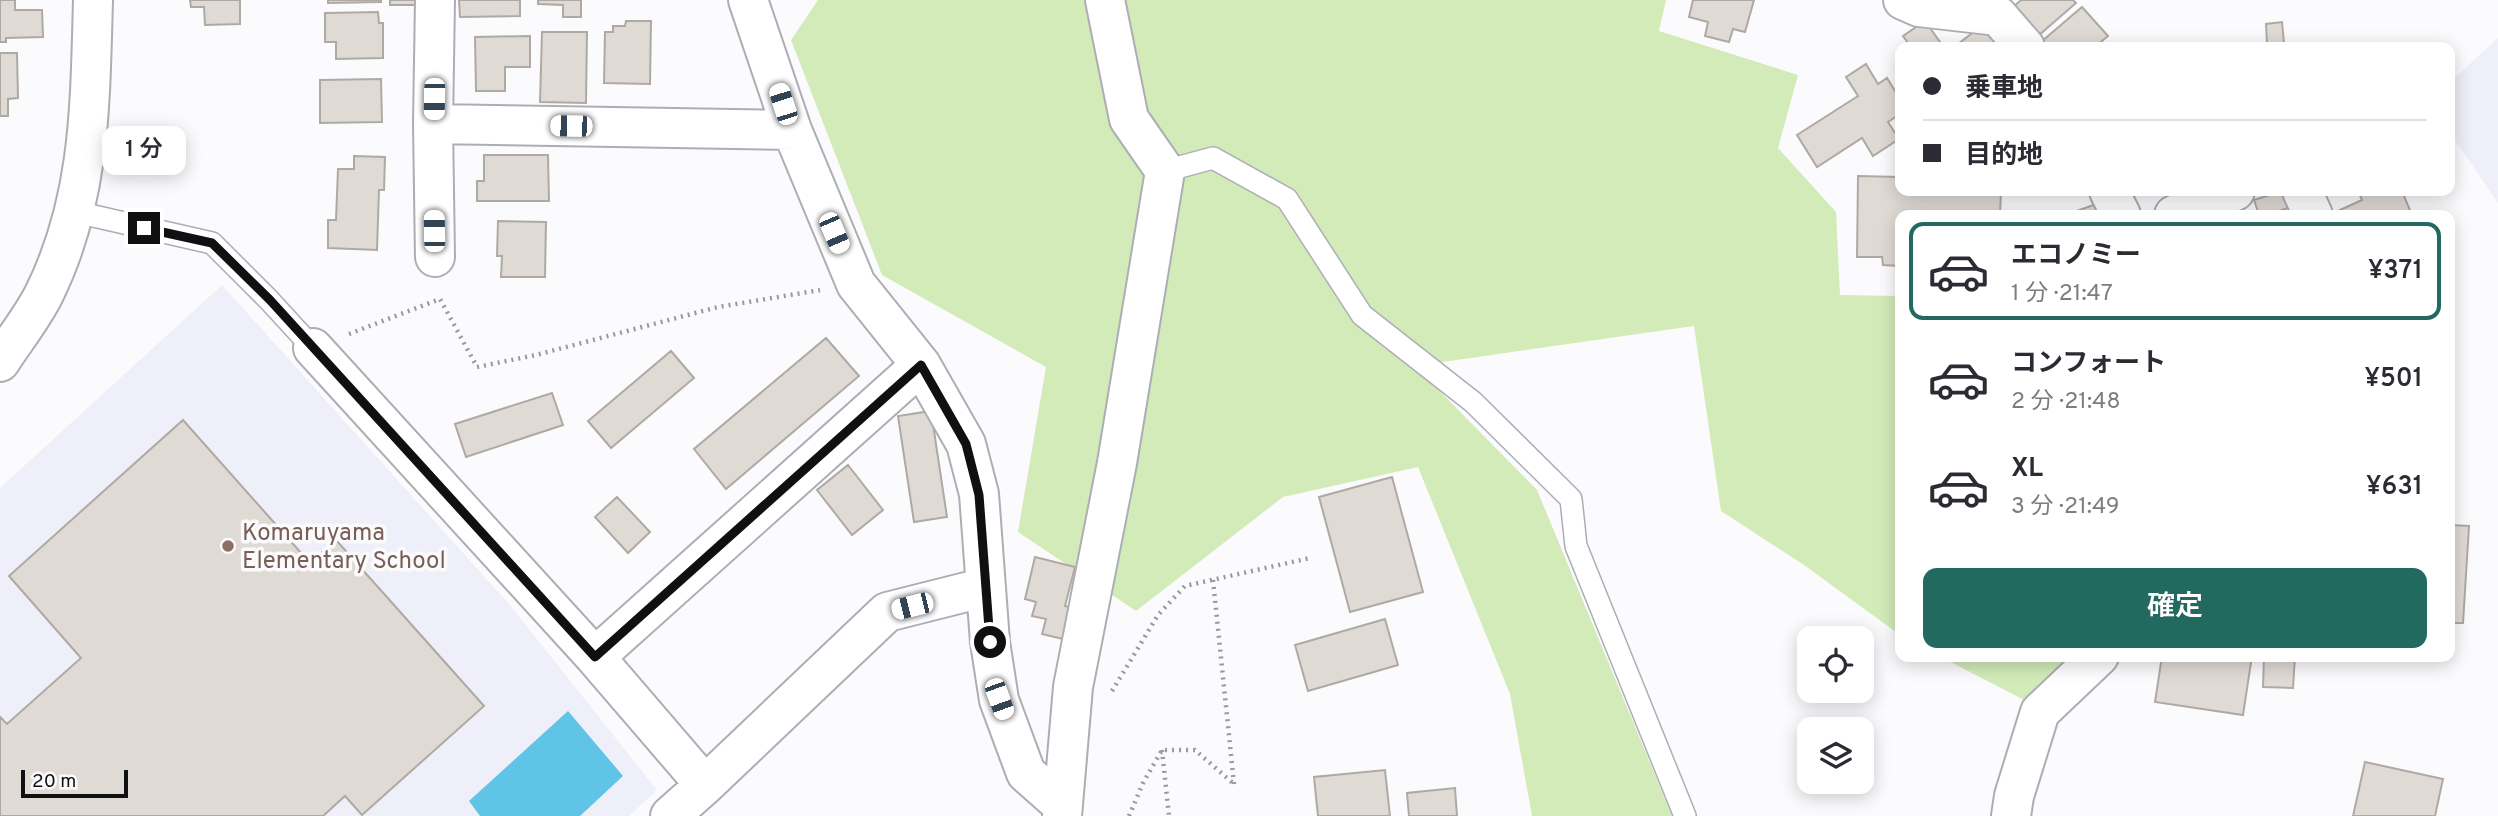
<!DOCTYPE html>
<html lang="ja">
<meta charset="utf-8">
<style>
:root{--surface:#fff;--page:#f2f2f3;--text:#2b2b33;--muted:#7c7c81;--line:#e1e1e2;--accent:#226a60}
body{margin:0;font-family:Overpass,"Noto Sans JP",sans-serif;background:var(--page);color:var(--text);height:100vh;display:flex;flex-direction:column;font-size:26px;white-space:nowrap}
*{box-sizing:border-box;margin:0}
p{font-size:23px;color:var(--muted)}
.icon{flex:none;width:38px;height:38px;fill:none;stroke:currentColor;stroke-width:2;stroke-linecap:round;stroke-linejoin:round}
.map{position:relative;flex:1;overflow:hidden}
.drawer{position:absolute;left:1895px;top:210px;width:560px;height:452px;display:flex;flex-direction:column;background:var(--surface);border-radius:14px;box-shadow:0 4px 18px #0003}
.drawer>*{flex:none}
.top-card{position:absolute;left:1895px;top:42px;width:560px;height:154px;border-radius:14px;box-shadow:0 4px 18px #0003;display:grid;align-content:center;height:154px;padding:0 28px;background:var(--surface)}
.tools{position:absolute;left:1797px;top:626px;display:grid;gap:14px}
.tools a{display:grid;place-items:center;width:77px;height:77px;border-radius:14px;background:var(--surface);box-shadow:0 4px 18px #0003;font-size:35px}
.scale{position:absolute;left:21px;bottom:18px;width:107px;box-sizing:border-box;padding-left:7px;border:4px solid #0f1012;border-top:0;font-size:19px;line-height:24px;white-space:nowrap;color:#0f1012;-webkit-text-stroke:5px #fbfbfe;paint-order:stroke}
.end{position:absolute;width:32px;height:32px;margin:-16px;border:9px solid #0f1012;background:#fff;box-shadow:0 0 0 4px #fff}
.from{border-radius:50%}
.bubble{position:absolute;height:49px;border-radius:14px;background:var(--surface);box-shadow:0 4px 18px #0003;font-size:23px;font-weight:600;line-height:49px;text-align:center}
.car{position:absolute;width:21px;height:42px;margin:-21px -10px;border-radius:9px;box-shadow:0 0 5px 2px #0007;background:linear-gradient(#fff 24%,#345 0 40%,#fff 0 76%,#345 0 86%,#fff 0)}
.top-card b{display:flex;align-items:center;gap:24px;height:66px;font-size:26px}
.top-card b+b{border-top:2px solid var(--line)}
.top-card i{width:18px;height:18px;background:var(--text)}
ul{padding:12px 0 0;list-style:none}
li{display:flex;align-items:center;gap:21px;height:98px;margin:0 14px 10px;padding:0 14px;border:4px solid transparent;border-radius:14px}
li div{flex:1}
li b{display:block;font-size:26px}
li em{font-style:normal;font-weight:600}
li.selected{border-color:var(--accent)}
li>.icon{width:63px;height:63px;stroke-width:1.5}
.action{display:flex;gap:14px;margin-top:auto;padding:14px 28px}
.action a{flex:1;height:80px;border-radius:14px;background:var(--accent);color:#fff;font-size:28px;font-weight:600;line-height:80px;text-align:center}
.map>svg:first-child{display:block}
.built{fill:#eeeff8}
.green{fill:#d3ebb8}
.water{fill:#5fc4e6}
.building{fill:#e0dad5;stroke:#afa9a4;stroke-width:2}
.lines{fill:none;stroke-linecap:round;stroke-linejoin:round}
.lane-casing{stroke:#adaeb5;stroke-width:24}
.street-casing{stroke:#adaeb5;stroke-width:42}
.secondary-casing{stroke:#adaeb5;stroke-width:42}
.path{stroke:#98999b;stroke-width:4.5;stroke-dasharray:2 5;stroke-linecap:butt}
.lane{stroke:#fff;stroke-width:21}
.street{stroke:#fff;stroke-width:38}
.secondary{stroke:#fff;stroke-width:38}
.route{stroke:#0f1012;stroke-width:9}
.education-dot{fill:#8d6e63;stroke:#fbfbfe;stroke-width:2.5}
.labels{text-anchor:middle;stroke-width:7;stroke-linejoin:round;paint-order:stroke}
.education-label{font-size:24px;fill:#785e54;stroke:#fbfbfe;text-anchor:start}
</style>
<div class="map">
<svg width="2498" height="816" viewBox="0 0 2498 816">
<rect width="100%" height="100%" fill="#fbfbfe"/>
<path class="built" d="M2498 38V203L2450 133V82Z
M222 285 509 604 657 790 629 816H0V488Z"/>
<path class="green" d="M818 0H1666L1659 31 1798 75 1778 148 1836 212 1840 295 1900 296V635L1804 565 1721 511 1694 326 1415 366 1537 490 1672 816H1532L1510 694 1418 467 1283 497 1136 611 1018 532 1046 367 882 275 791 40Z
M1939 656H2069L2030 703Z"/>
<path class="water" d="M568 711 623 776 580 816H480L469 801Z"/>
<path class="building" d="M0 0H15V10H42L43 37 6 38V42H0Z
M190 0H240V24L205 25 204 7H191Z
M328 0H381V2L328 3Z
M390 0H416V5H390Z
M459 0H520V16L460 17Z
M538 0H581V17H563V5L538 4Z
M1693 0H1754L1745 32 1733 29 1729 42 1705 36 1708 22 1689 17Z
M2021 0H2073L2076 3 2038 36 2013 7Z
M2082 7 2108 36 2095 47H2046L2041 42Z
M378 12 379 23H383V58L336 59V42H325V13Z
M626 21H651L650 84 604 83 605 32H613V26H625Z
M1925 21 1940 42 1933 47H1911L1903 36Z
M2282 22 2284 43 2267 45 2266 24Z
M1983 25 2000 47H1954Z
M542 32H587L586 103 540 102Z
M530 36V67H505V91H476L475 37Z
M0 53H17L18 98 8 99V116H0Z
M1866 64 1878 84 1887 78 1900 99V114L1888 122 1899 139 1873 156 1862 138 1817 167 1797 135 1858 96 1846 77Z
M381 79 382 122 320 123V80Z
M484 155H548L549 201H477V181H484Z
M354 156 385 157 384 190H379L377 250 328 248V220H336L338 169H354Z
M1858 176 1900 177V191L2001 192 2000 215H1900V266L1883 265 1882 257H1857Z
M2282 191 2288 208 2267 215H2259L2254 200Z
M2358 191H2402L2412 215H2343L2340 210 2362 200Z
M2096 204 2100 215H2072L2071 213Z
M498 221 546 222 545 277H501L502 256H497Z
M826 338 859 376 726 489 694 449Z
M671 351 694 378 611 448 588 421Z
M552 393 563 425 466 457 455 424Z
M931 411 947 517 914 522 898 416Z
M183 420 310 563 336 540 484 706 362 815 345 796 323 816H0V717L7 724 81 658 9 576Z
M848 465 883 510 852 535 817 490Z
M1392 477 1423 592 1350 612 1319 497Z
M617 497 650 532 628 553 595 517Z
M2450 525 2469 526 2463 623H2450Z
M1035 557 1075 567 1065 606 1075 608 1067 640 1042 634 1046 619 1032 616 1036 602 1025 599Z
M1385 619 1398 665 1308 691 1295 645Z
M2162 656H2252L2243 715 2155 702Z
M2264 656H2295L2293 688 2263 687Z
M2365 762 2443 779 2435 816H2353Z
M1385 770 1390 816H1318L1314 777Z
M1455 788 1457 816H1409L1407 793Z"/>
<g class="lines">
<defs>
<path id="lane" d="M1165 171 1213 158 1287 199 1362 315 1473 402 1571 499 1576 546 1685 816
M76 212 212 243 269 300 313 348"/>
<path id="street" d="M748 0 792 130 856 284 921 365 966 444 979 494 990 642 999 700 1026 773 1061 804
M1903 0 1919 7 1998 16 2025 47
M433 124 435 0
M2109 191 2121 215
M2302 191 2313 215
M2174 215 2235 191
M435 257 433 124 792 130
M313 348 595 657
M705 785 887 612 986 587
M670 816 705 785 595 657 921 365
M1062 816 1073 687 1117 463 1165 171 1129 119 1105 0
M2011 816 2014 796 2040 712 2099 656"/>
<path id="secondary" d="M0 362C14 340 32 318 44 294 91 199 90 104 93 0"/>
</defs>
<use href="#lane" class="lane-casing"/>
<use href="#street" class="street-casing"/>
<use href="#secondary" class="secondary-casing"/>
<path class="path" d="M349 334 440 299 477 367 536 355 718 307 820 290
M1213 580 1234 784
M1112 691 1158 615 1185 586 1310 558
M1162 750 1169 816
M1129 816 1143 783 1162 750H1195L1234 784"/>
<use href="#lane" class="lane"/>
<use href="#street" class="street"/>
<use href="#secondary" class="secondary"/>
</g>
<g class="lines">
<path class="route" d="M144 228 212 243 270 300 595 657 921 365 966 444 979 495 990 642"/>
</g>
<circle class="education-dot" cx="228" cy="546" r="7"/>
<g class="labels">
<g class="education-label">
<text x="242" y="540">Komaruyama<tspan x="242" dy="28">Elementary School</tspan></text>
</g>
</g>
</svg>
<div class="tools">
<a><svg class="icon" aria-label="locate" viewBox="0 0 24 24"><circle cx="12" cy="12" r="6"/><path d="M12 2v4M12 18v4M2 12h4M18 12h4"/></svg></a>
<a><svg class="icon" aria-label="layers" viewBox="0 0 24 24"><path d="M12 4l9 5-9 5-9-5zM3 14l9 5 9-5"/></svg></a>
</div>
<div class="scale">20 m</div>
<i class="end from" style="left:990px;top:642px"></i>
<i class="end" style="left:144px;top:228px"></i>
<div class="bubble" style="left:102px;top:126px;width:84px">1 分</div>
<i class="car" style="left:434px;top:99px;rotate:181deg"></i>
<i class="car" style="left:783px;top:104px;rotate:342deg"></i>
<i class="car" style="left:571px;top:126px;rotate:271deg"></i>
<i class="car" style="left:434px;top:231px;rotate:359deg"></i>
<i class="car" style="left:834px;top:233px;rotate:157deg"></i>
<i class="car" style="left:912px;top:606px;rotate:256deg"></i>
<i class="car" style="left:999px;top:699px;rotate:160deg"></i>
<div class="top-card">
<b><i class="from"></i>乗車地</b>
<b><i></i>目的地</b>
</div>
<section class="drawer">
<ul>
<li class="selected"><svg class="icon" aria-label="car" viewBox="0 0 24 24"><path d="M5 17H2v-5l4-1 3-4h7l3 4 3 1v5h-3M9 17h6M6 11h13"/><circle cx="7" cy="17" r="2"/><circle cx="17" cy="17" r="2"/></svg><div><b>エコノミー</b><p>1 分 · 21:47</p></div><em>¥371</em></li>
<li><svg class="icon" aria-label="car" viewBox="0 0 24 24"><path d="M5 17H2v-5l4-1 3-4h7l3 4 3 1v5h-3M9 17h6M6 11h13"/><circle cx="7" cy="17" r="2"/><circle cx="17" cy="17" r="2"/></svg><div><b>コンフォート</b><p>2 分 · 21:48</p></div><em>¥501</em></li>
<li><svg class="icon" aria-label="car" viewBox="0 0 24 24"><path d="M5 17H2v-5l4-1 3-4h7l3 4 3 1v5h-3M9 17h6M6 11h13"/><circle cx="7" cy="17" r="2"/><circle cx="17" cy="17" r="2"/></svg><div><b>XL</b><p>3 分 · 21:49</p></div><em>¥631</em></li>
</ul>
<div class="action"><a>確定</a></div>
</section>
</div>
